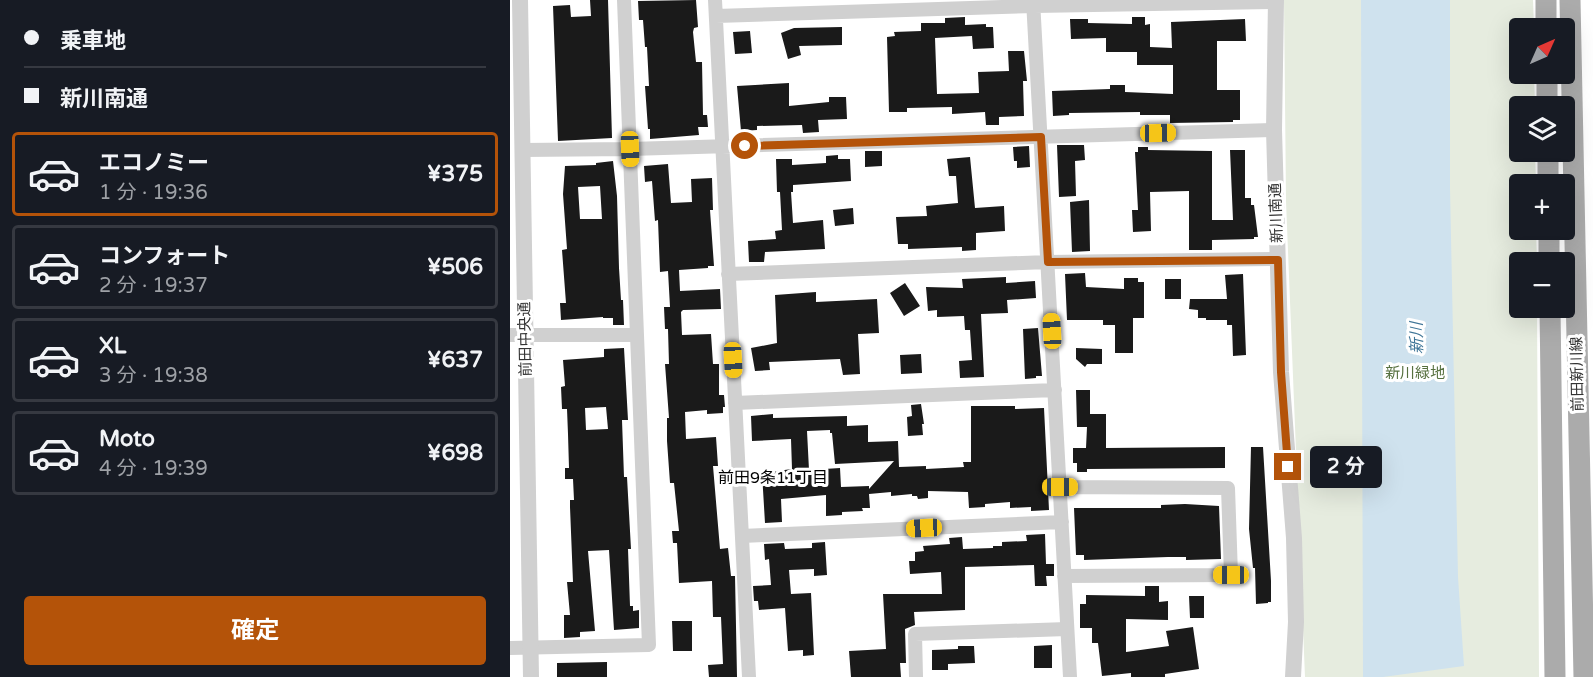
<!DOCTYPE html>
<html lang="ja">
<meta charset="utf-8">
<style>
:root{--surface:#171b24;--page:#20242c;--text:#f1f3f6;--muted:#9ea1a6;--line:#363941;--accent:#b45309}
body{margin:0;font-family:"Varela Round","Noto Sans JP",sans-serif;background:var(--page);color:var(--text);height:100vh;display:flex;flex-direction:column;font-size:22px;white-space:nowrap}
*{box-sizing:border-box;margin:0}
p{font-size:20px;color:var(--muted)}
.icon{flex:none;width:33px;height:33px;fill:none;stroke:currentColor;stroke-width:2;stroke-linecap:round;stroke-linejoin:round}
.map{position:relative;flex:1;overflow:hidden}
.details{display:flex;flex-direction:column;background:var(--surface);width:510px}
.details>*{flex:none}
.hud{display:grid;align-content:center;height:132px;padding:0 24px;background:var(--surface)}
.needle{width:39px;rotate:45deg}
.tools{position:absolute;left:999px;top:18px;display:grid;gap:12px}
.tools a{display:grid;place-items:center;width:66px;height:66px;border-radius:6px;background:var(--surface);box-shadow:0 6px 24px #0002;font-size:30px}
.end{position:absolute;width:27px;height:27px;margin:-14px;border:8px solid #b45309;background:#fff;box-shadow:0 0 0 3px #fff}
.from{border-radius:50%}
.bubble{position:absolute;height:42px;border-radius:6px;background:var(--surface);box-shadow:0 6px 24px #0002;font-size:20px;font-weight:700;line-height:42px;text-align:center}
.car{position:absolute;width:18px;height:36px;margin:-18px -9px;border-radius:8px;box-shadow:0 0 4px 2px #0007;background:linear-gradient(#f5c518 24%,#345 0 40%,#f5c518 0 76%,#345 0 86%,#f5c518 0)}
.hud b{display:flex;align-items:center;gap:21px;height:57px;font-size:22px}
.hud b+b{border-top:2px solid var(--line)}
.hud i{width:15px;height:15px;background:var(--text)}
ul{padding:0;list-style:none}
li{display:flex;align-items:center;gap:18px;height:84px;margin:0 12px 9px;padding:0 12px;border:3px solid var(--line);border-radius:6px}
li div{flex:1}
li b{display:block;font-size:22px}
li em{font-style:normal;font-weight:700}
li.on{border-color:var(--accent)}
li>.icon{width:54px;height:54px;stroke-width:1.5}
.primary-button{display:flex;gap:12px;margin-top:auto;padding:12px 24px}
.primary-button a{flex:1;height:69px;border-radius:6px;background:var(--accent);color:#fff;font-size:24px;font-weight:700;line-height:69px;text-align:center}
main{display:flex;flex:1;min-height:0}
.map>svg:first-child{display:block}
.green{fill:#e6ecdf}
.water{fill:#cfe2ee}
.building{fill:#1a1a1a;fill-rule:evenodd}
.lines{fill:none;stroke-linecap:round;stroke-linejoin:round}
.minor{stroke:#d0d0d0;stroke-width:14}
.tertiary{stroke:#d0d0d0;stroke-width:16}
.primary{stroke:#ababab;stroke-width:21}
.route{stroke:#b45309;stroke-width:8}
.labels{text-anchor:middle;stroke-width:6;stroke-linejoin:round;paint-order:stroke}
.street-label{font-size:15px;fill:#333;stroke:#fff}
.park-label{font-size:15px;fill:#56703f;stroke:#fff}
.water-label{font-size:16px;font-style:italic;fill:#3f7597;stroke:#fff}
.neighbourhood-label{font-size:16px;fill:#000;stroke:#fff}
</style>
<main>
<section class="details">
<div class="hud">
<b><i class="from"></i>乗車地</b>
<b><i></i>新川南通</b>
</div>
<ul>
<li class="on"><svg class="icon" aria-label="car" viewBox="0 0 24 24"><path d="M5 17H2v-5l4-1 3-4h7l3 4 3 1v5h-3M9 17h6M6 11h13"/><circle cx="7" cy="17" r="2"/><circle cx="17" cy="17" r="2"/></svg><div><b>エコノミー</b><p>1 分 · 19:36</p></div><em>¥375</em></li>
<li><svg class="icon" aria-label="car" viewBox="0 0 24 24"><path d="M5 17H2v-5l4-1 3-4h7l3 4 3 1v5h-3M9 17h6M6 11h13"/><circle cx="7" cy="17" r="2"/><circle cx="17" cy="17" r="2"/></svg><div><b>コンフォート</b><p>2 分 · 19:37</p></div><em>¥506</em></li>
<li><svg class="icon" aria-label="car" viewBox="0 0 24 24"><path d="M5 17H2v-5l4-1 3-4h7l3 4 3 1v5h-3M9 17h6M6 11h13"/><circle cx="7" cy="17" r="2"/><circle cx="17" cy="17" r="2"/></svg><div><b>XL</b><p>3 分 · 19:38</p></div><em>¥637</em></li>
<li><svg class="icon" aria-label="car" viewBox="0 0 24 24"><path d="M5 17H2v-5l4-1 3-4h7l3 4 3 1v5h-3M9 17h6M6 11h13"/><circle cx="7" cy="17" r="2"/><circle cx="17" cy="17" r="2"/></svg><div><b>Moto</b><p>4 分 · 19:39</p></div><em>¥698</em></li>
</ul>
<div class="primary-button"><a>確定</a></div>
</section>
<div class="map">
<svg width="1083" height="677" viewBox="0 0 1083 677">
<rect width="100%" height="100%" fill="#fff"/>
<path class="green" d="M774 0H1023L1024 28H1010V74H1024L1025 106H1010V152H1025L1026 184H1010V230H1026L1027 262H1010V308H1027L1029 677H795L776 201Z"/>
<path class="water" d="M851 0H940V188L948 577 954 666 873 677H853Z"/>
<path class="building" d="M80 0H98L102 138 48 141 43 6 60 5 61 17 81 16Z
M186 0 188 27 184 28 183 32 186 62H192L193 115H197L198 127H188L189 135 140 139V129H138L135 86H139L137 47H135L133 20H129L128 1Z
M455 17V25L476 24V27H483L484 48 463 49 462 36 425 38 427 94 469 93 468 72 499 71 498 51H514L517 81H513L514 116 489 117V125H476L475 112 442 114V107L397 108V112H379L377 37 385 36 384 32 411 31V23H435V18Z
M622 17H635V25L640 24V47L662 48 661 22 735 19 736 41H707V90H730V120H723V122L660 123V115H630V112L559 113V115L543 116 542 91 600 89V85H615V92L663 94V65H627V52H596V38L561 39 560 19H578V23L622 24Z
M332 27V45L289 46 291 55 278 59 271 33 284 28Z
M240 31 242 53 225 54 223 32Z
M279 83V106L319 102V97H336L337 119 308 120 309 132 293 133 292 125 247 126V130L231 131 227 86Z
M547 145H574L575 160 565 161 566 196 549 197Z
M519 146 520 167 507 168V161H504L503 147Z
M628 147H638V150L702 151V220H723L720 150H735V198H741V205H744L748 237H744V239L702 240V250H679V191L640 192 641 231 623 232 622 210H628L625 152H628Z
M355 151H372V166L355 167Z
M328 155V159H340L341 181 283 185V192H281L283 223 313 220 315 249 255 252 254 262H239L238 241 266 239 265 231 272 230 270 192H267L266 159H282V165L316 163V156Z
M460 157 465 208 494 206 495 231 466 233V250L452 251V247L398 249V244H388L386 217 417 216 416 206 448 203 446 176H439L437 159Z
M103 161 107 196 109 268 111 300H113L114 325H103V318H93V317L51 320 50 303H56L52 250 57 249 53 194 55 166 86 165V163ZM90 186 92 219H70L68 187Z
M158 164 161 203 182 202 181 179 202 178 203 210H200L204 266H198V268L169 270 170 291 210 289 211 309 173 310 171 312 172 335 201 334 203 364H209V395H214L215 407H213V413L197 414V410L175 412 176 439 206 437 208 466H203L210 549 218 548 221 576H225L227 677H199L198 665 213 664 211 617H203L202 581 169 583 167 543H163L162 531H169L164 483H160L157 441V418H159L155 364H159L158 329H155L154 307H160L158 271 150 272 148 220 145 221 142 181 135 182 134 166Z
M579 200 580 251 562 252 560 202Z
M343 208 344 224 325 226 323 210Z
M575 273 576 287 614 289V278H628V282H634V318H623V353H605V325H593V320H557L555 274Z
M733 274 736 355 723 356 722 325H717V320H696V318H688V310L679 309 680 299H717L715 275Z
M496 277V283L525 281 526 298 497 300 498 313 471 314 474 377 450 378 449 361 462 360 460 330H455L454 316 427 317V310L418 311 416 287 453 288 452 279Z
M655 279H671V299H655Z
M395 283 410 306 394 316 380 293Z
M306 292V302L367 299 369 333 348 334 350 374 333 375 330 359 259 362 260 370 245 371 241 348 267 343 265 295Z
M528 328 532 376H526V378L515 379 513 329Z
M114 348 118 420H112L114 477H117L121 549H118L120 606H123V611L129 610V628L104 630 99 550 78 551 85 631 70 632V637L54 638V615H60L57 582H63L60 507V500H64L63 479H55V468H59L58 434 57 409H52L51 387 55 386 53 360 94 357V349ZM96 407 98 429 76 430 75 408Z
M566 348 592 349V364H577L575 367 566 359Z
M411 354 412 373 391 374 390 355Z
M566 390H580V414H596V448L715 447V468L577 469V472H567V463H563V448H576L577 427H567Z
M411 404 414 424H412L413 435 398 436 397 417 402 416 401 405Z
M461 406H505V409L534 408 539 510 521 511V507L500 508V502L475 504V507L459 508 458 492 418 491V498L408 499 407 496H402V494L381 496V492L359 494 360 508H352L353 511 332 512V515L316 516V495L271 499 272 522 255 523 252 473 282 469 281 439 242 441 241 416 263 414V418L337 416V426L358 425V442L388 441 389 467 416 466V469L454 467 453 462H461ZM320 430V433H322L325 464 384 461 359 489V486L331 487 330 468 299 470 297 431Z
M741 447H753L761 581V602H758V603L746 604 745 568H743L739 529Z
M675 504 709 506 711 559 676 560V557H658L574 560V555H566L564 508H651V505Z
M535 534 536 564H544V576H536L537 586H525L524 565 455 567V610L404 612 405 625 395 629 396 663H390L391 677H341L339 651 376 649 373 594H432L431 572 400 574 399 561H405V552L414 551 413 546 440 544 439 538 452 537 453 549 483 548V546H492V542L517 541 516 535Z
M315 542 317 575 304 576V569L279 570 281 594 301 593 304 655 293 656V650L278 651 275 608 249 610 248 601H244L243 586 261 585 259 559 255 560 254 544 274 543 275 549 302 548V543Z
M635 586H649V602L658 601V620L616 619V652L659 646 656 631 683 627 689 669 655 674V677H621V673L592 676 588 643H582V628H570V604H576V595L635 596Z
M679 596H694V618H680Z
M162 621H182V651H163Z
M542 645V668H524V646Z
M448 646H464L465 663 438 664V670H422V650L448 649Z
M97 662V677H47V663Z"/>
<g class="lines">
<path class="minor" d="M205 0 239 677
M523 0 560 677
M206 16 524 6 766 2
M12 150 120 149 764 130
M218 274 538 262 768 259
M0 335H127
M225 403 545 390
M550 487 718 488 721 575 554 576
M232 536 552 522
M0 648 139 645 114 0
M406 677 405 634 557 629"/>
<path class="tertiary" d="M10 0 21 677
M766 0 764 130 771 372 784 538 786 622 783 677"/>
<path class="primary" d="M1036 0V28
M1060 0 1074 677
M1037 74V106
M1038 152V184
M1039 230V262
M1040 308 1045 677"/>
</g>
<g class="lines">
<path class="route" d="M235 146 531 137 538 262 768 260 771 372 778 467"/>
</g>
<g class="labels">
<g class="street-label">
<text transform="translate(766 213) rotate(-92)" y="5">新川南通</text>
<text transform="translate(15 339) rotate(-91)" y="5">前田中央通</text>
<text transform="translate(1067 374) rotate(-91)" y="5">前田新川線</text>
</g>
<g class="park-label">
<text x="905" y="378">新川緑地</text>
</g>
<g class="water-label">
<text transform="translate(906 338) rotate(-91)" y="6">新川</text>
</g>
<g class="neighbourhood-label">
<text x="263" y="483">前田9条11丁目</text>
</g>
</g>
</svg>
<div class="tools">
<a><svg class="needle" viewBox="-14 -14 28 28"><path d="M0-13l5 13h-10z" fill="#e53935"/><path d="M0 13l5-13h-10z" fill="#9ea1a6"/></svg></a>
<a><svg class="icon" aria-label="layers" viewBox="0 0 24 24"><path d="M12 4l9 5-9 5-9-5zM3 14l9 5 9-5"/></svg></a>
<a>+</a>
<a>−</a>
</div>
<i class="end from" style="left:235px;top:146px"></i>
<i class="end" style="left:778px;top:467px"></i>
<div class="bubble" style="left:800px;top:446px;width:72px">2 分</div>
<i class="car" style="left:648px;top:133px;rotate:89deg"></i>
<i class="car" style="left:120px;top:149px;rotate:178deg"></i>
<i class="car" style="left:542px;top:331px;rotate:357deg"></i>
<i class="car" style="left:223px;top:360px;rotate:177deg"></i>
<i class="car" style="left:550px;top:487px;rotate:90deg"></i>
<i class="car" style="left:414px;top:528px;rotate:267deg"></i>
<i class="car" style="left:721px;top:575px;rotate:270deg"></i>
</div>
</main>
